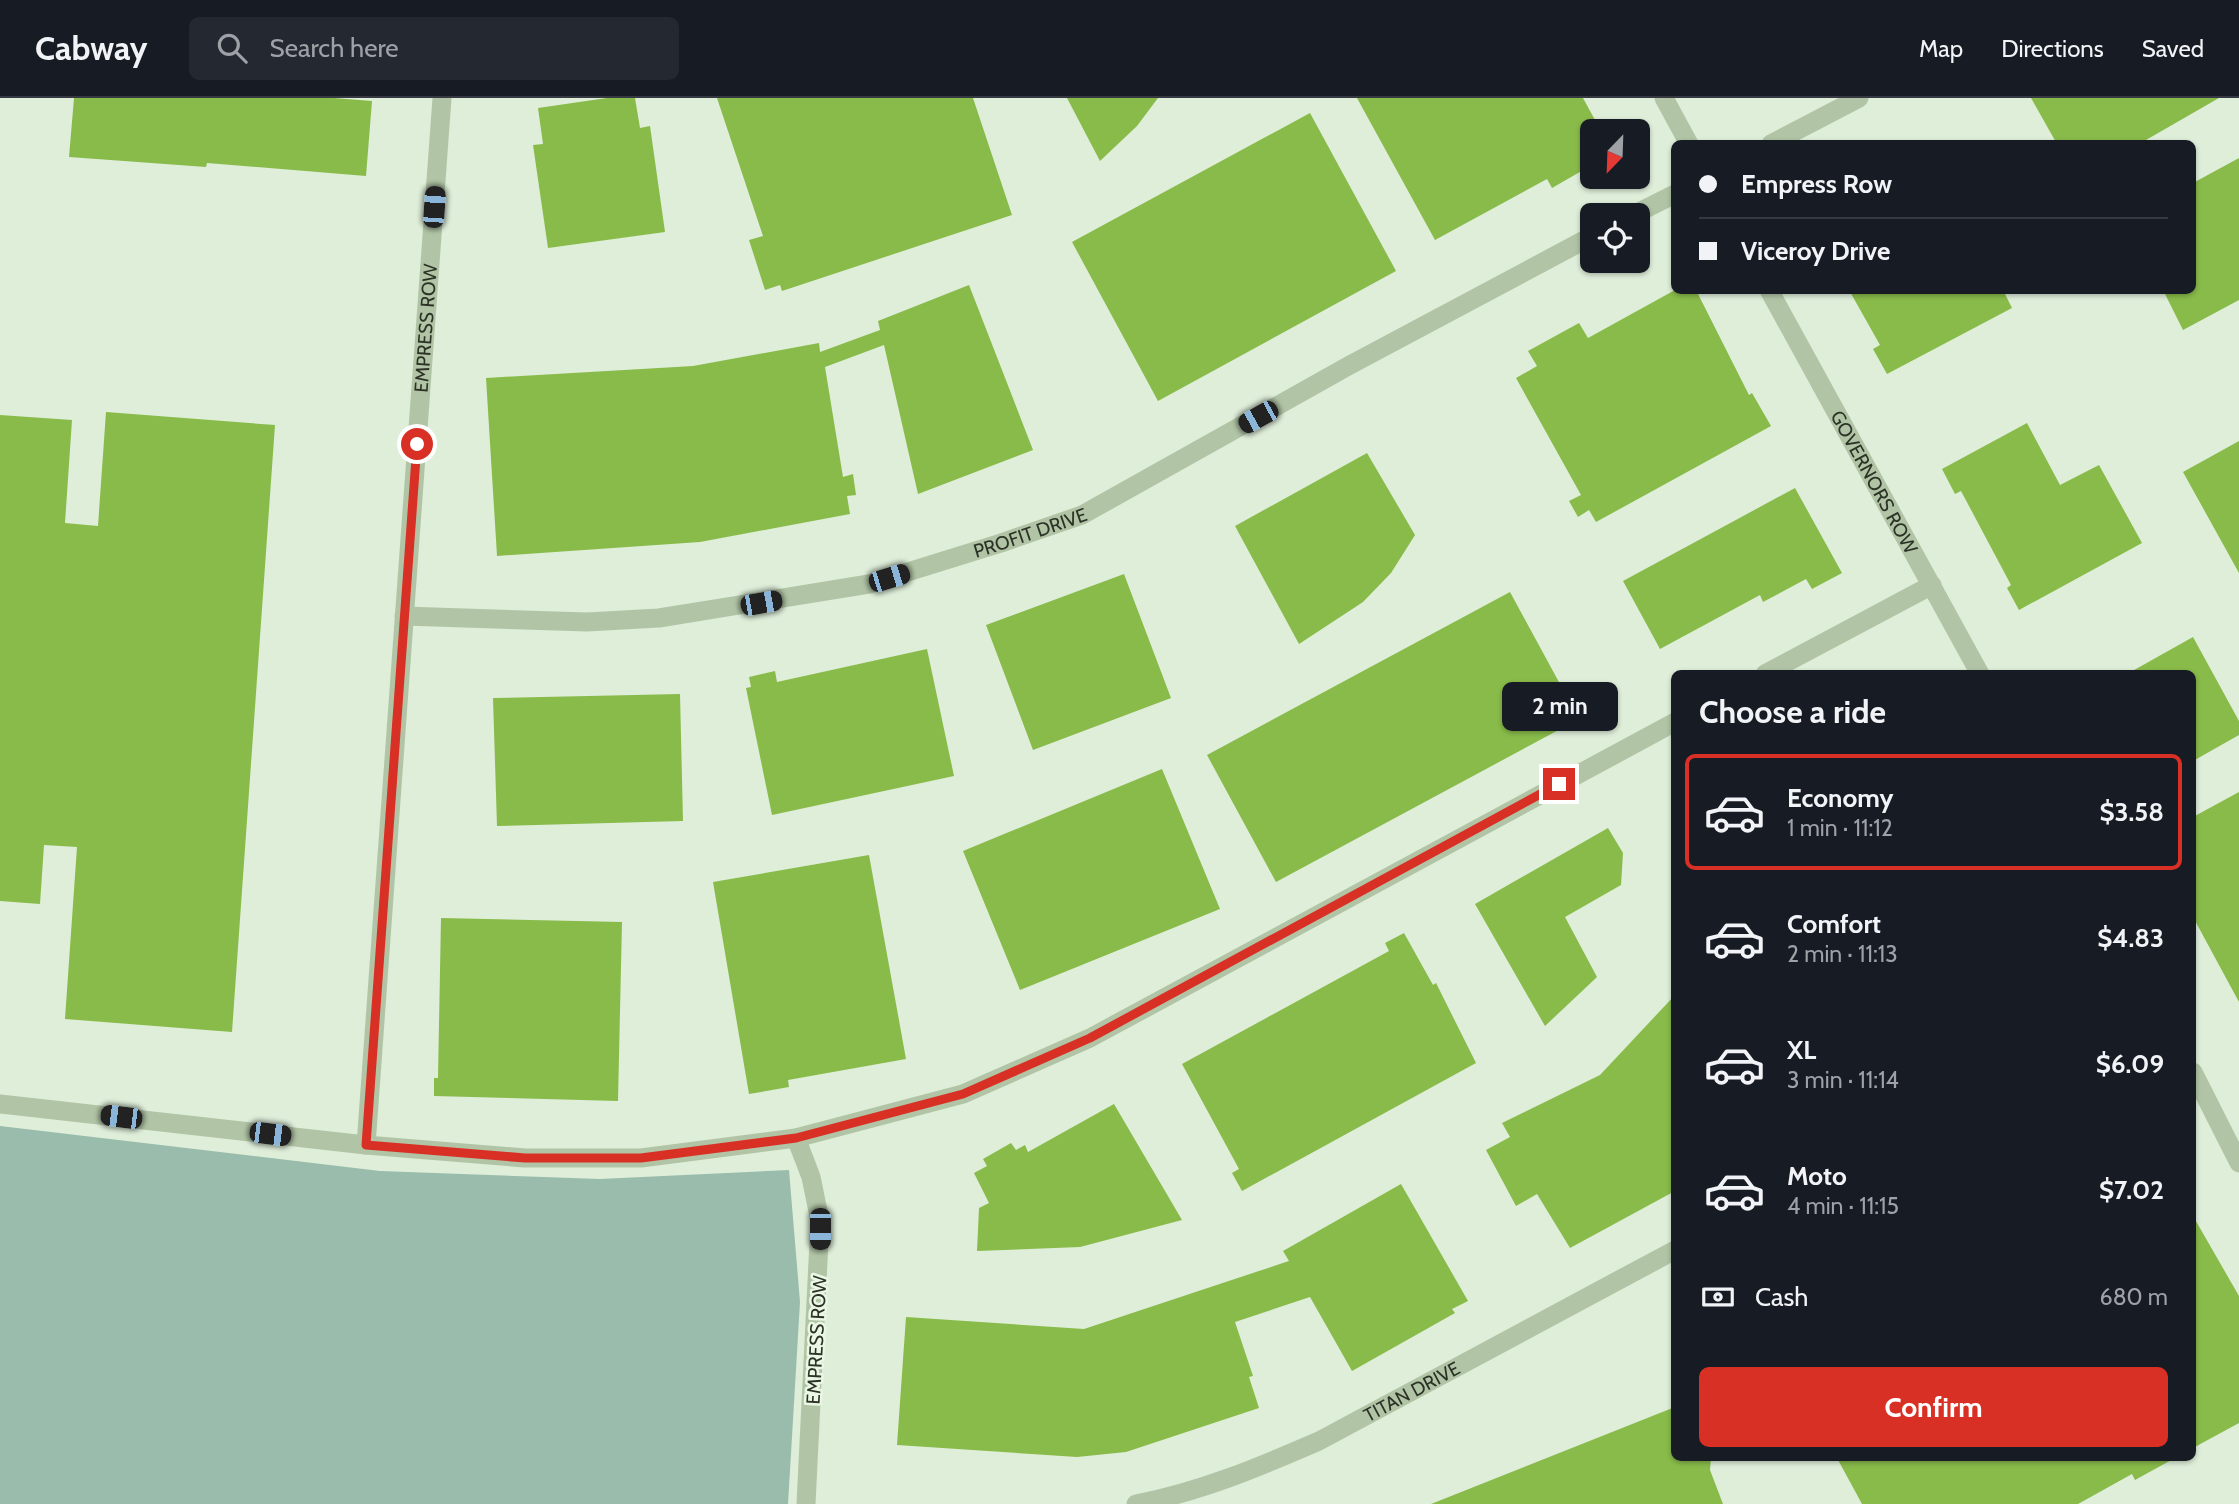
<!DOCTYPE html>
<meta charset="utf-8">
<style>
:root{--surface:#171b24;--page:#242831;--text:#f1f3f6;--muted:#9ea1a6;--line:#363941;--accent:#d93025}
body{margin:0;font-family:Cabin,sans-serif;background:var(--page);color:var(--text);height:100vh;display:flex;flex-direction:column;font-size:26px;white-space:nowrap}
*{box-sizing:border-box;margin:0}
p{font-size:23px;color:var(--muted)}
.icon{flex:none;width:38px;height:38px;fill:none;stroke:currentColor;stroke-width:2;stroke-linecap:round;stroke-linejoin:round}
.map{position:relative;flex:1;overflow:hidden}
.side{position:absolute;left:1671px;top:572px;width:525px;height:791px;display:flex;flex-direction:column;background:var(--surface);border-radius:10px;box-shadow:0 2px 5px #0004}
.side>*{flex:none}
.guide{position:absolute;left:1671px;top:42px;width:525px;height:154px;border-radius:10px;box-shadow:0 2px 5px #0004;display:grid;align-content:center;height:154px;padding:0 28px;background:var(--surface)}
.needle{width:46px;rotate:203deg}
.controls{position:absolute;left:1580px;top:21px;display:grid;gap:14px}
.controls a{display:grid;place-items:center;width:70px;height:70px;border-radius:10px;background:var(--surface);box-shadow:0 2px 5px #0004;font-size:35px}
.end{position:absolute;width:32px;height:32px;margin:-16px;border:9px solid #d93025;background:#fff;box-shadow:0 0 0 4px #fff}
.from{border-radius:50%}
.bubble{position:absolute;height:49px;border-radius:10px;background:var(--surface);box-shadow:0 2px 5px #0004;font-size:23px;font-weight:700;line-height:49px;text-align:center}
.car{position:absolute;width:21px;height:42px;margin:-21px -10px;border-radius:9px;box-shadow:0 0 5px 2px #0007;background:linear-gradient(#222 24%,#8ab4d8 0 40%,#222 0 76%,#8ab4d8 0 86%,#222 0)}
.guide b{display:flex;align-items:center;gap:24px;height:66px;font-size:26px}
.guide b+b{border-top:2px solid var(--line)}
.guide i{width:18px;height:18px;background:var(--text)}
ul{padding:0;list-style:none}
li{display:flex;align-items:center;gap:21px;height:116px;margin:0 14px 10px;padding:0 14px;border:4px solid transparent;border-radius:10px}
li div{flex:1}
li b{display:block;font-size:26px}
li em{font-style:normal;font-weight:700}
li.selected{border-color:var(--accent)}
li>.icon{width:63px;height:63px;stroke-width:1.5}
h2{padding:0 28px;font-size:32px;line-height:84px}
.pay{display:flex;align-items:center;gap:18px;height:77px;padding:0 28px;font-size:26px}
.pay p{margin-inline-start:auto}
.button{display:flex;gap:14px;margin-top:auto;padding:14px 28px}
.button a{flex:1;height:80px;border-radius:10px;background:var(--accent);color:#fff;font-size:28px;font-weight:700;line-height:80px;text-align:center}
header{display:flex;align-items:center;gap:42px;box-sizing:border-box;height:98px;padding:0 35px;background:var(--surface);border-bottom:2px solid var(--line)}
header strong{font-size:33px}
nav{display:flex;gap:38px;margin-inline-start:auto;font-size:24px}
.search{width:490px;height:63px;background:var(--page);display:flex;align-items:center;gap:18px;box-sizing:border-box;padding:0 24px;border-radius:10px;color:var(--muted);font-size:26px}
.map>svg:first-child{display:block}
.green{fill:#9abcac}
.building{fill:#89bb4a}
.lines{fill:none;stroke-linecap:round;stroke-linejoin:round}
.minor{stroke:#b1c5a6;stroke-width:19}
.route{stroke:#d93025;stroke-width:9}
.labels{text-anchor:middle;stroke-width:5;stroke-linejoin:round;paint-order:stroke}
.street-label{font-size:19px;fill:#2c3226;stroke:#e9f7e4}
</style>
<header>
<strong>Cabway</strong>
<div class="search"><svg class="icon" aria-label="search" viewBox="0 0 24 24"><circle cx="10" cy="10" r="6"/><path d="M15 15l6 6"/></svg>Search here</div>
<nav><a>Map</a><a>Directions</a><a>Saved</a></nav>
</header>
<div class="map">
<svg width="2239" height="1406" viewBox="0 0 2239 1406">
<rect width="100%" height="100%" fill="#deeed9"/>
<path class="green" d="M0 1028 380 1073 600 1081 789 1072 800 1204 788 1406H0Z"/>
<path class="building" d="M74 0H334L372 3 366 78 207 65 206 69 69 59Z
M607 0H635L640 30 650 28 665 134 548 150 533 47 543 46 538 10Z
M717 0H973L1012 117 782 193 780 187 765 192 749 142 763 138Z
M1067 0H1158L1137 28 1100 63Z
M1357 0H1583L1601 33H1592V67L1552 90 1547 81 1435 142Z
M2031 0H2219L2139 46H2057Z
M1310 15 1396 173 1158 303 1072 144Z
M2239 60V202L2183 232 2163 192H2193V85Z
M969 187 1033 352 918 396 884 247 825 269 843 379 853 376 856 397 847 398 850 416 700 444 497 458 486 280 693 268 819 245 820 254 880 232 878 223Z
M1675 192H1696L1749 297 1752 295 1771 328 1596 424 1589 412 1578 419 1569 403 1581 397 1516 280 1537 268 1528 253 1579 225 1588 240Z
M1849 192H2003L2012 210 1887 276 1873 251 1880 247Z
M106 314 275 327 232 934 65 921 77 749 44 747 40 806 0 803V317L72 322 65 425 98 428Z
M2027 325 2060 387 2099 367 2142 445 2019 512 2007 490 2011 487 1961 393 1955 396 1942 371Z
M2239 343V475L2183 374Z
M1367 355 1415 437 1391 475 1363 504 1299 546 1235 428Z
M1795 390 1842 475 1812 491 1806 481 1763 504 1760 497 1660 551 1623 483Z
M1124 476 1171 600 1033 652 986 527Z
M1510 494 1579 621 1276 784 1207 657Z
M2193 539 2239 623V637L2193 663V576H2127Z
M927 551 954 678 772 717 746 590 751 589 749 579 775 573 777 584Z
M680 596 683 723 497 728 493 600Z
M1162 671 1220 811 1020 892 963 753Z
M2239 694V904L2193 819V719Z
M1608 730 1623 755 1621 787 1565 819 1597 879 1545 928 1475 806Z
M869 757 906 961 788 982 789 989 749 996 713 784Z
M441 820 622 824 618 1003 434 998V980H438Z
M1404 835 1433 887 1436 885 1476 965 1242 1093 1232 1075 1239 1071 1182 966 1389 853 1385 845Z
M1675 897V1093L1570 1150 1537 1096 1516 1108 1486 1052 1510 1039 1502 1025 1600 977Z
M1114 1006 1182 1122 1080 1149 977 1153 979 1110 989 1105 974 1075 987 1068 983 1061 1011 1045 1016 1052 1025 1047 1028 1054Z
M1401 1086 1468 1203 1452 1211 1455 1215 1352 1273 1310 1199 1235 1224 1253 1278 1249 1279 1259 1310 1126 1354 1077 1359 897 1347 906 1219 1084 1231 1289 1163 1283 1153Z
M2193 1118 2239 1198V1325L2193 1350Z
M1675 1309V1360H1711L1710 1372 1723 1406H1431Z
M1837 1360H2175L2135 1382 2132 1376 2078 1406H1862Z"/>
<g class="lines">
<g class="minor">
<path d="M1664 0 1689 46"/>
<path d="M1771 46 1859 0"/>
<path d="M1633 117 1675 96"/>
<path id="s1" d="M1769 192 1980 576"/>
<path id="s2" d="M404 518 587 524 659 520 869 486 1001 445 1082 417 1350 267 1592 138"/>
<path d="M1765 576 1932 487"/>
<path d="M2193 974 2239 1065"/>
<path d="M0 1006 366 1047 525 1060H641L796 1040 963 996 1090 940 1675 624"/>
<path d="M796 1040 811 1079 820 1123 806 1406"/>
<path id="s3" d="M366 1047 442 0"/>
<path id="s4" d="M1136 1406C1200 1394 1259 1369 1319 1343L1675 1152"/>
</g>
</g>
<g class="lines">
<path class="route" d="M417 346 366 1047 525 1060H641L796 1040 963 996 1090 940 1559 686"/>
</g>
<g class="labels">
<g class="street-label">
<text dy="7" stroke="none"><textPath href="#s3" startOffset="819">EMPRESS ROW</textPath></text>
<text dy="7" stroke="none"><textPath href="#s1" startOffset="219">GOVERNORS ROW</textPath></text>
<text dy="7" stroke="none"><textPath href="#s2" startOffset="637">PROFIT DRIVE</textPath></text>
<text transform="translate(816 1242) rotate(-87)" y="7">EMPRESS ROW</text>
<text dy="7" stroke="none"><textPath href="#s4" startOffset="299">TITAN DRIVE</textPath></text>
</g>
</g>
</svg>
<div class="controls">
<a><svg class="needle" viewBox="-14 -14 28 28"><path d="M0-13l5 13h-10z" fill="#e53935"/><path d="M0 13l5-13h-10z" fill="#9ea1a6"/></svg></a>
<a><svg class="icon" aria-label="locate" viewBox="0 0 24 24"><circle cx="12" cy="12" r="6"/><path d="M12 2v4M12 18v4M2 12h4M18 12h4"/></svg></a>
</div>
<i class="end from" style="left:417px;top:346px"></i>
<i class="end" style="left:1559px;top:686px"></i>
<div class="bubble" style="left:1502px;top:584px;width:116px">2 min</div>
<i class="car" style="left:434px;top:109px;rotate:4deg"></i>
<i class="car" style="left:1258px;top:319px;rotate:241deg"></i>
<i class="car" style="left:889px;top:480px;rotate:73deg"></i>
<i class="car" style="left:761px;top:505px;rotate:80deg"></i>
<i class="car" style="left:121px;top:1019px;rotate:277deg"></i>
<i class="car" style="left:270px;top:1036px;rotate:97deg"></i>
<i class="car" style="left:820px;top:1131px;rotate:180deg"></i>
<div class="guide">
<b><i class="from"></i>Empress Row</b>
<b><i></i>Viceroy Drive</b>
</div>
<section class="side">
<h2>Choose a ride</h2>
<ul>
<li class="selected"><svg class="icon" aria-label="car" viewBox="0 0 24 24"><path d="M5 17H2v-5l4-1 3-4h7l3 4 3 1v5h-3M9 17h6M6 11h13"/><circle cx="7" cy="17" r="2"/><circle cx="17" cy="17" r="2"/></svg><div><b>Economy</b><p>1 min · 11:12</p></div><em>$3.58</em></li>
<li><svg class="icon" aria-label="car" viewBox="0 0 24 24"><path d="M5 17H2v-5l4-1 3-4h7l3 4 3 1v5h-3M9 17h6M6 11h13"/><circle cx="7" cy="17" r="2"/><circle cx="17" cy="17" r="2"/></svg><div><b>Comfort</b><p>2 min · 11:13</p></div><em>$4.83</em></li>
<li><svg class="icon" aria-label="car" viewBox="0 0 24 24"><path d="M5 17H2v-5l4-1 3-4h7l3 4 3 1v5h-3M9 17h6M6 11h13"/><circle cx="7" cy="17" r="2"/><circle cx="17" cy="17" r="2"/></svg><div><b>XL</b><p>3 min · 11:14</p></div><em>$6.09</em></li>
<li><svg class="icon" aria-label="car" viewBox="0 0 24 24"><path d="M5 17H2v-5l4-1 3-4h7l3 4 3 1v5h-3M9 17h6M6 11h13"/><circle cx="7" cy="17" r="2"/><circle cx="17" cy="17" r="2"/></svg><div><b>Moto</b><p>4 min · 11:15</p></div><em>$7.02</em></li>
</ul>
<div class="pay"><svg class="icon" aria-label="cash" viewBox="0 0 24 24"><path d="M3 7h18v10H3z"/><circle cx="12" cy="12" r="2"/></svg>Cash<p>680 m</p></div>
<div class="button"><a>Confirm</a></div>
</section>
</div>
